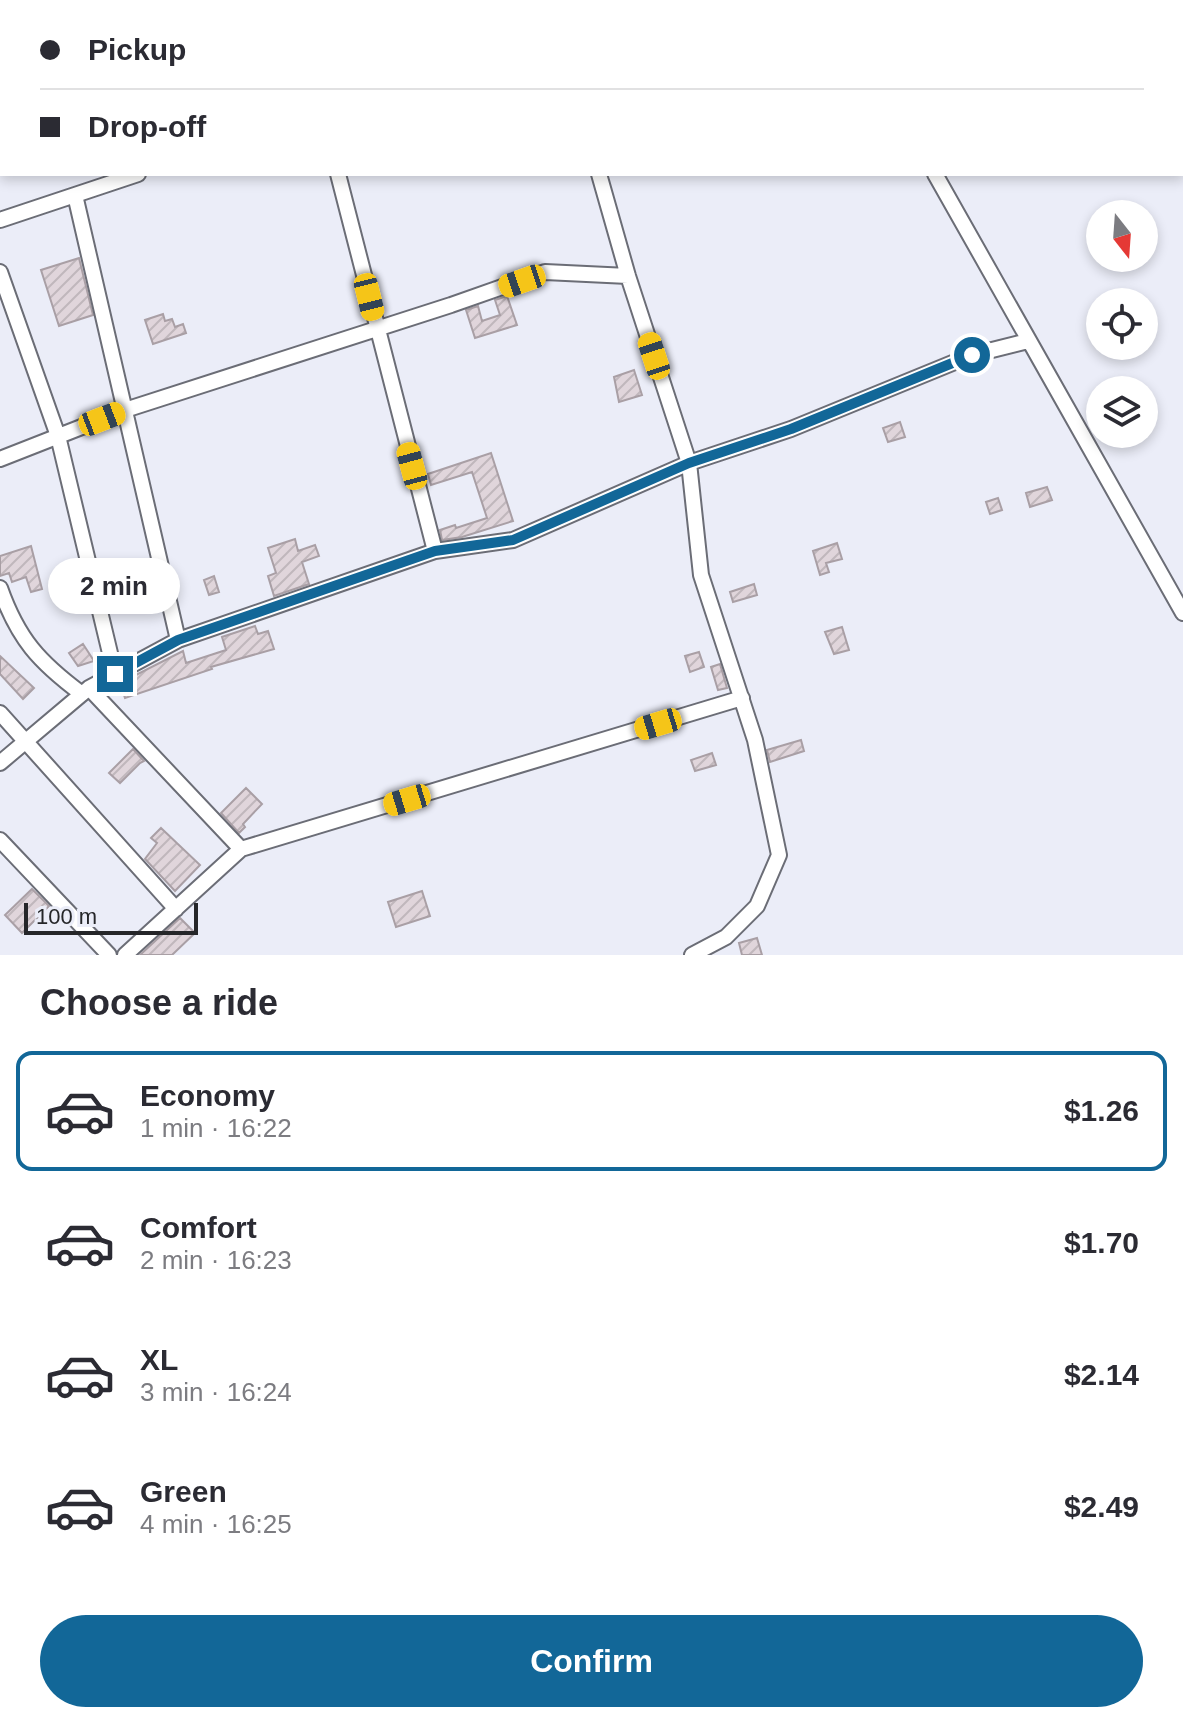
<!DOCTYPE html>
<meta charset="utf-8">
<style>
:root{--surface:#fff;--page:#f2f2f3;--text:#2b2b33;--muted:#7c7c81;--line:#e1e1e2;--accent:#126798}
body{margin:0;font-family:Arial,sans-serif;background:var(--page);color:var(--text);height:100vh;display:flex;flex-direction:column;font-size:30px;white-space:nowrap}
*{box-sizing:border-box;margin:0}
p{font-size:26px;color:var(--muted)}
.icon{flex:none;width:44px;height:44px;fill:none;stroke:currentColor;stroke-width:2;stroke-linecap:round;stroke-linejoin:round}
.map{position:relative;height:955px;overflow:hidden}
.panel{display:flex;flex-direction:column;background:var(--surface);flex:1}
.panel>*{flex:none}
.banner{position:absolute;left:0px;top:0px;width:1184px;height:176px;box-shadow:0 4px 12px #0003;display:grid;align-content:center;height:176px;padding:0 40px;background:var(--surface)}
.needle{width:52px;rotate:163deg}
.buttons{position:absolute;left:1086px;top:200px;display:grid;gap:16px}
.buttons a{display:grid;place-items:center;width:72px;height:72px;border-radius:50%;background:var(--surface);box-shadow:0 4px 12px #0003;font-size:40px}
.scale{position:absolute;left:24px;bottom:20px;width:174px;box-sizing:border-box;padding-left:8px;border:4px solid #252629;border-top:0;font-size:22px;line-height:28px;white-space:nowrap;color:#252629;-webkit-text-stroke:6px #ebedf8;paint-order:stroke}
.end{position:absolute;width:36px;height:36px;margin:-18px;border:10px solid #126798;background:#fff;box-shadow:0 0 0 4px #fff}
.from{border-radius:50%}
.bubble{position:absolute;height:56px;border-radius:28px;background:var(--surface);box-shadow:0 4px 12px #0003;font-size:26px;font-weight:700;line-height:56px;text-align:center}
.car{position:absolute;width:24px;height:48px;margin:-24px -12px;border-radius:10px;box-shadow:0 0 6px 2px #0007;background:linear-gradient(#f5c518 24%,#345 0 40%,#f5c518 0 76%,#345 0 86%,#f5c518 0)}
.banner b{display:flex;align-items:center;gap:28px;height:76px;font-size:30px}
.banner b+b{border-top:2px solid var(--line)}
.banner i{width:20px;height:20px;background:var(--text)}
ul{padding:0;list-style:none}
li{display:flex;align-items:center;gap:24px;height:120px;margin:0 16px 12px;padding:0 24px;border:4px solid transparent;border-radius:16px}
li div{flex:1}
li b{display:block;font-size:30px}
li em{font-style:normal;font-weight:700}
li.on{border-color:var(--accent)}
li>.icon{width:72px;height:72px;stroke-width:1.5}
h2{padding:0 40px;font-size:36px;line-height:96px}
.action{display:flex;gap:16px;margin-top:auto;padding:16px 40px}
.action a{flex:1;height:92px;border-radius:48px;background:var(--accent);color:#fff;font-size:32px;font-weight:700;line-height:92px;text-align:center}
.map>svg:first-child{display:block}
.building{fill:url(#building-hatch);stroke:#a99fa5;stroke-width:2}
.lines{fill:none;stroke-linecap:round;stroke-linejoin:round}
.minor-casing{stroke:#6b6d76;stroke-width:18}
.minor{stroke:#fff;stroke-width:14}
.route{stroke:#126798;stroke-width:10}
</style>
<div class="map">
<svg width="1183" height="955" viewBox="0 0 1183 955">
<defs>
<pattern id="building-hatch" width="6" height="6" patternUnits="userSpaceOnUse" patternTransform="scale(2)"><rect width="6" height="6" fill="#e0d5db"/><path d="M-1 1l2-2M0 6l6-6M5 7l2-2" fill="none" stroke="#c0b7bc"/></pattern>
</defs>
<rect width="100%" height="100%" fill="#ebedf8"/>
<path class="building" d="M79 258 93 315 59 326 41 270Z
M507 296 517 325 475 338 466 310 478 306 482 321 500 315 495 300Z
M163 314 165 321 172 319 175 327 183 324 186 333 153 344 145 320Z
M634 370 642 395 619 402 614 377Z
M900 422 905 437 888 442 883 428Z
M491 453 513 521 462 537 442 540 440 530 455 525 456 528 487 518 472 472 431 485 428 474Z
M1047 487 1052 500 1030 507 1026 493Z
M998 498 1002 510 990 514 986 502Z
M295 539 298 551 315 545 319 556 302 562 309 584 274 596 268 576 276 573 268 548Z
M837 543 842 559 826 563 829 572 820 575 813 551Z
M31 546 42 589 31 592 26 577 12 582 9 573 0 576V556Z
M214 576 219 592 209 595 204 580Z
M754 584 757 595 733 602 730 592Z
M255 626 258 634 268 631 274 649 211 667 212 669 125 698 120 683 183 651 186 663 226 650 222 637Z
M842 627 849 650 834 654 825 632Z
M83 644 94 661 78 666 69 653Z
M699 652 704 667 690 672 685 656Z
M0 656 34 688 23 699 0 674Z
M720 664 727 688 718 690 711 667Z
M801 740 804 751 770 762 767 750Z
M133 749 144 761 140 763 120 783 109 773Z
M712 753 716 765 695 771 691 760Z
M246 788 262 804 243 824 245 827 239 833 221 813Z
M161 828 200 865 175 891 145 859 157 843 151 838Z
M32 889 49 906 22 933 5 915Z
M422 891 430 916 396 927 388 902Z
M180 918 195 933 172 955H140Z
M757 938 762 955H742L739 943Z"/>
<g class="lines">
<defs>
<path id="minor" d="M592 0 593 2
M714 0 718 2
M844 0 845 2
M636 2 642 0
M922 2 928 0
M599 174 628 276 689 463 701 575 755 740 779 855 757 906 726 937 692 955
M935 174 1183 613
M75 195 178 640 435 551 338 174
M0 220 138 174
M0 272 58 436 115 674
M0 459 125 410 451 305 545 272 628 276
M435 551 513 540 689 463 791 429 972 355 1028 341
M0 588C18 639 39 662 82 694
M89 688 241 849 125 955
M0 713 176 909
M0 763 89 688 178 640
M0 840 109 955
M241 849 742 698"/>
</defs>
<use href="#minor" class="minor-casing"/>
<use href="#minor" class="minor"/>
</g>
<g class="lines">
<path class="route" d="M115 674 178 640 435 551 513 540 689 463 791 429 972 355"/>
</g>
</svg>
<div class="buttons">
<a><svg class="needle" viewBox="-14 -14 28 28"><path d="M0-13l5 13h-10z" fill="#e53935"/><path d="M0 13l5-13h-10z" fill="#7c7c81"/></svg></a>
<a><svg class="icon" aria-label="locate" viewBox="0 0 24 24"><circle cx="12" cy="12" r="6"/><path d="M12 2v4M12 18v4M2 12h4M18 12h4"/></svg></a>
<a><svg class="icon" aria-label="layers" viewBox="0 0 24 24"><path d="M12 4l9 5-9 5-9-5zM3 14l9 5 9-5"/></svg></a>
</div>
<div class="scale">100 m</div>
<i class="end from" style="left:972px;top:355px"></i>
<i class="end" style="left:115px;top:674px"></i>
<div class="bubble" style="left:48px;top:558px;width:132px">2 min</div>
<i class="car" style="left:522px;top:281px;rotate:251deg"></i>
<i class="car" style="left:369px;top:297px;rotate:166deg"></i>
<i class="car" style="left:654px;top:356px;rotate:342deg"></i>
<i class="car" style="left:102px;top:419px;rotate:69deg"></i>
<i class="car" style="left:412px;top:466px;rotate:345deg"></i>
<i class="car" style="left:658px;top:724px;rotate:253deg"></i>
<i class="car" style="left:407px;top:800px;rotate:253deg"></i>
<div class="banner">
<b><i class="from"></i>Pickup</b>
<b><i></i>Drop-off</b>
</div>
</div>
<section class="panel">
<h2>Choose a ride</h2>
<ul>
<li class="on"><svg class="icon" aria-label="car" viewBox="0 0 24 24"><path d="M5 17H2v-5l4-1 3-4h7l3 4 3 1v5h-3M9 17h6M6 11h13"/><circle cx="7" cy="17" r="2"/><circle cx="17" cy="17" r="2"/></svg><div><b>Economy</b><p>1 min · 16:22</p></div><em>$1.26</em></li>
<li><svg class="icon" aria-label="car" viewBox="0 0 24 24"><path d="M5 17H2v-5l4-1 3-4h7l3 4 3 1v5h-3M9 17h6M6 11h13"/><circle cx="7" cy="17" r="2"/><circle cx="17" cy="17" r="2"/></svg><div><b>Comfort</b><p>2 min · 16:23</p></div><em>$1.70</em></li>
<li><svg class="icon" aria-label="car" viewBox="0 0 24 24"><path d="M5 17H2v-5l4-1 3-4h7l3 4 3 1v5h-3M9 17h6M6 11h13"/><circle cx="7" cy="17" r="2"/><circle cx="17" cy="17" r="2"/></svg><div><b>XL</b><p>3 min · 16:24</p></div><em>$2.14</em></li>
<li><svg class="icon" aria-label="car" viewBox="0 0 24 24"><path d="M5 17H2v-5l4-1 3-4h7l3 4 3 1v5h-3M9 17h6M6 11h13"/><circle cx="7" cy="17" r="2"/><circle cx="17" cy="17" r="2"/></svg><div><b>Green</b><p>4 min · 16:25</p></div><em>$2.49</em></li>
</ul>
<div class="action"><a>Confirm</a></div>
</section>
